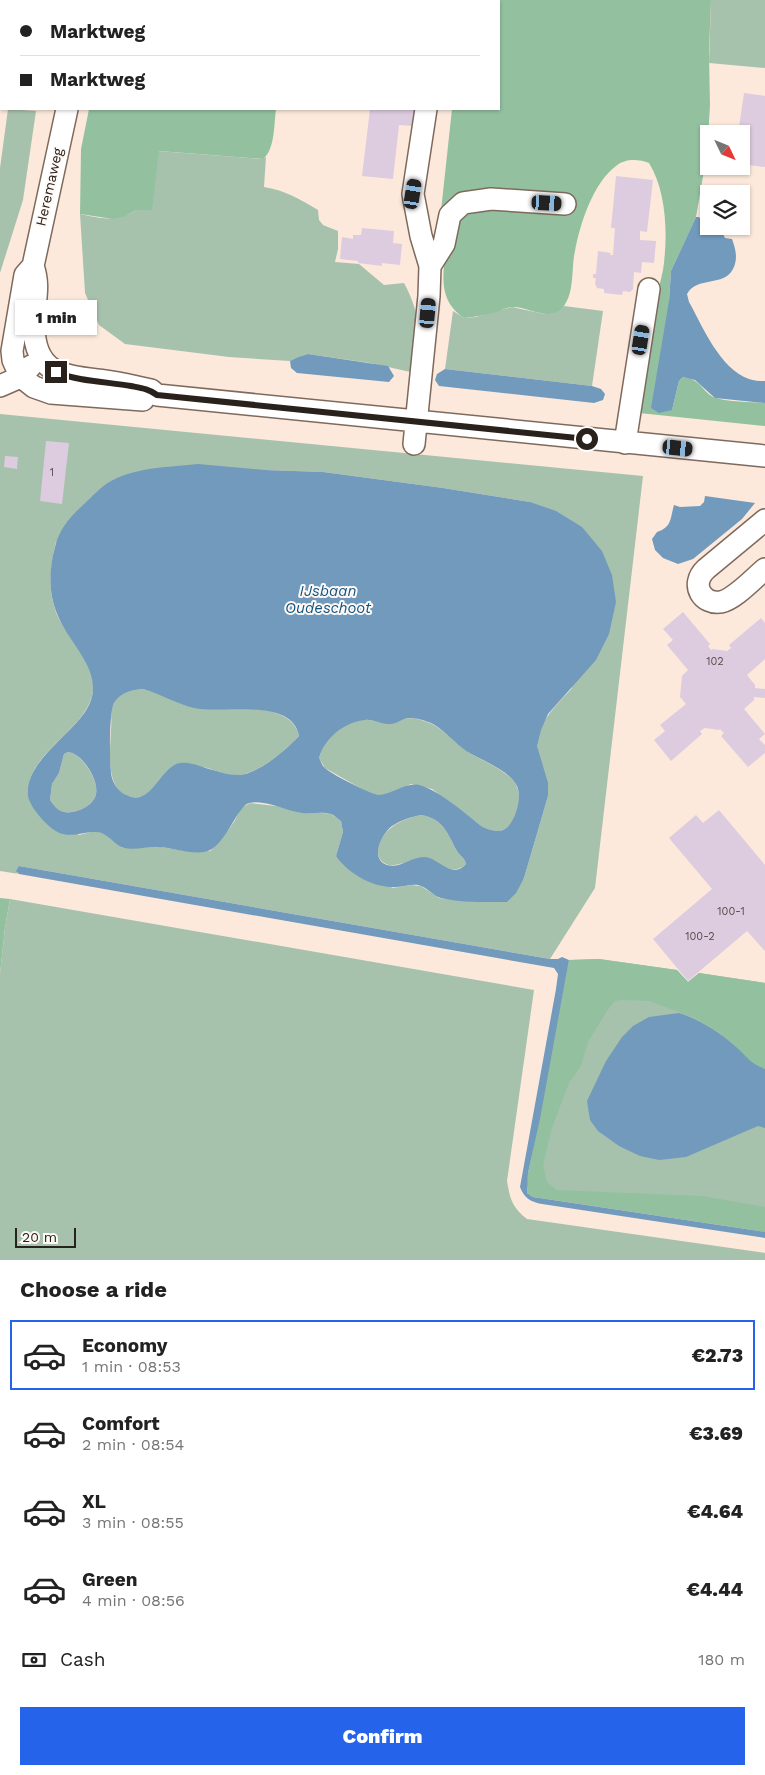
<!DOCTYPE html>
<meta charset="utf-8">
<style>
:root{--surface:#fff;--page:#f6f6f6;--text:#222;--muted:#767676;--line:#e0e0e0;--accent:#2563eb}
body{margin:0;font-family:"Work Sans",sans-serif;background:var(--page);color:var(--text);height:100vh;display:flex;flex-direction:column;font-size:19px;white-space:nowrap}
*{box-sizing:border-box;margin:0}
p{font-size:16px;color:var(--muted)}
.icon{flex:none;width:28px;height:28px;fill:none;stroke:currentColor;stroke-width:2;stroke-linecap:round;stroke-linejoin:round}
.map{position:relative;height:1260px;overflow:hidden}
.sheet{display:flex;flex-direction:column;background:var(--surface);flex:1}
.sheet>*{flex:none}
.banner{position:absolute;left:0px;top:0px;width:500px;height:110px;box-shadow:0 1px 4px #0004;display:grid;align-content:center;height:110px;padding:0 20px;background:var(--surface)}
.needle{width:32px;rotate:133deg}
.buttons{position:absolute;left:700px;top:125px;display:grid;gap:10px}
.buttons a{display:grid;place-items:center;width:50px;height:50px;border-radius:0px;background:var(--surface);box-shadow:0 1px 4px #0004;font-size:25px}
.scale{position:absolute;left:15px;bottom:12px;width:61px;box-sizing:border-box;padding-left:5px;border:2px solid #29211b;border-top:0;font-size:14px;line-height:18px;white-space:nowrap;color:#29211b;-webkit-text-stroke:4px #fef9f6;paint-order:stroke}
.end{position:absolute;width:22px;height:22px;margin:-11px;border:6px solid #29211b;background:#fff;box-shadow:0 0 0 2px #fff}
.from{border-radius:50%}
.bubble{position:absolute;height:35px;border-radius:0px;background:var(--surface);box-shadow:0 1px 4px #0004;font-size:16px;font-weight:800;line-height:35px;text-align:center}
.car{position:absolute;width:15px;height:30px;margin:-15px -8px;border-radius:6px;box-shadow:0 0 4px 1px #0007;background:linear-gradient(#222 24%,#8ab4d8 0 40%,#222 0 76%,#8ab4d8 0 86%,#222 0)}
.banner b{display:flex;align-items:center;gap:18px;height:48px;font-size:19px}
.banner b+b{border-top:1px solid var(--line)}
.banner i{width:12px;height:12px;background:var(--text)}
ul{padding:0;list-style:none}
li{display:flex;align-items:center;gap:15px;height:70px;margin:0 10px 8px;padding:0 10px;border:2px solid transparent;border-radius:0px}
li div{flex:1}
li b{display:block;font-size:19px}
li em{font-style:normal;font-weight:800}
li.selected{border-color:var(--accent)}
li>.icon{width:45px;height:45px;stroke-width:1.5}
h2{padding:0 20px;font-size:22px;line-height:60px}
.pay{display:flex;align-items:center;gap:12px;height:55px;padding:0 20px;font-size:19px}
.pay p{margin-inline-start:auto}
.button{display:flex;gap:10px;margin-top:auto;padding:10px 20px}
.button a{flex:1;height:58px;border-radius:0px;background:var(--accent);color:#fff;font-size:20px;font-weight:800;line-height:58px;text-align:center}
.map>svg:first-child{display:block}
.green{fill:#a6c2ad;fill-rule:evenodd}
.forest{fill:#93c1a0}
.water{fill:#719abc;fill-rule:evenodd}
.building{fill:#ddcbdf}
.lines{fill:none;stroke-linecap:round;stroke-linejoin:round}
.minor-casing{stroke:#7e6a5c;stroke-width:24}
.minor{stroke:#fff;stroke-width:21}
.route{stroke:#29211b;stroke-width:6}
.labels{text-anchor:middle;stroke-width:4;stroke-linejoin:round;paint-order:stroke}
.number-label{font-size:11px;fill:#564c4c}
.street-label{font-size:14px;fill:#29211b;stroke:#fef9f6}
.water-label{font-size:15px;font-style:italic;fill:#0f5380;stroke:#fef9f6}
</style>
<div class="map">
<svg width="765" height="1260" viewBox="0 0 765 1260">
<rect width="100%" height="100%" fill="#fce9dc"/>
<path class="green" d="M711 0H765V68L709 63Z
M8 109 36 111 23 200 0 273V168Z
M158 151 262 159 266 157 264 187C284 190 300 199 318 210L319 220 323 225 338 231V249L335 262 359 264 384 285 404 283C423 318 418 336 415 373L370 363 308 354 298 357 290 361 229 357 125 344 99 325 85 293 80 214C104 219 114 222 137 210Z
M564 306 603 311 592 386 445 369 453 311 464 318 476 317 512 307 544 314 557 311Z
M0 414 643 476 595 888 550 959 19 866 17 873 19 874 0 871ZM265 470 323 472 443 488 530 502 572 688C558 704 536 723 537 747 538 764 547 779 548 796L524 878 507 902H478L439 898 421 886 411 885 393 888 336 856 343 832 341 821 331 814 316 812 302 813 285 807 250 803 241 808 234 822 221 840 210 851 193 852 160 847 123 848 106 834 95 831 79 835 28 796C29 790 29 783 31 777 42 746 89 724 93 691 97 666 69 638 58 617 47 593 50 566 56 542Z
M143 689C150 691 156 692 162 695 169 697 176 702 183 704 212 713 291 696 299 736 286 750 260 772 240 775 227 777 215 769 202 767 193 766 184 765 175 765 163 774 154 795 138 797 104 801 110 750 111 730 112 722 110 710 114 703 120 692 132 690 143 689Z
M407 718C416 718 423 720 432 724 444 730 454 742 465 750 479 760 511 771 517 787 522 799 516 823 505 829 498 833 490 830 483 827L432 789 411 784 392 793 377 796 369 793 325 768 319 758C324 739 347 717 369 720 390 722 385 727 407 718Z
M68 752C82 754 99 780 96 794 94 807 71 816 61 811 56 809 53 805 50 800L52 784 59 773 64 754Z
M421 815C444 819 447 833 457 851 460 856 465 858 466 864 456 875 443 865 431 865 422 864 413 862 404 863 397 864 392 867 386 864 381 862 378 857 378 852 380 829 401 819 421 815Z
M10 899 534 990 507 1181C510 1199 512 1207 527 1219L765 1253V1260H0V974L5 928Z
M599 959 677 970 688 982 699 973 765 983V1232L526 1187 569 960Z"/>
<path class="forest" d="M463 0H711L709 52 710 106 707 153 696 217 671 271 669 301 672 410 679 381 683 377C702 379 703 394 716 398 728 402 752 402 765 403V426L639 413C645 377 650 340 655 304 657 292 661 281 663 270 668 237 667 192 649 163 639 159 625 158 616 166 593 183 580 224 575 251 571 268 575 293 563 307 549 323 528 306 512 307 507 307 502 310 497 312 486 315 475 317 464 318 444 304 442 287 444 265L436 257 452 109H499V1H463Z
M89 109H276C274 123 275 150 263 159L159 151 152 210H137L123 217 113 219 80 214 81 149Z
M0 898 10 899 5 928 0 974Z
M599 959 677 970 688 982 699 973 765 983V1069L753 1065 737 1047 714 1029 695 1018 649 1001 620 1000 614 1002 607 1011 588 1042 581 1066 569 1083 552 1128 543 1165 547 1182 557 1190 702 1196 765 1207V1232L533 1197 527 1193 528 1173 540 1119 569 960Z"/>
<path class="water" d="M696 217H699C707 228 710 228 723 230V234L725 238 732 239C736 250 738 259 733 269 724 287 697 276 687 294L689 302C703 327 720 369 749 379 754 381 760 381 765 381V403L715 398 695 380 683 377 679 381 672 410 659 413 651 408 669 301 671 271Z
M308 354 388 366 394 376 389 382 297 373 291 368 290 361 298 357Z
M445 369 592 386 601 389 605 394 603 400 594 403 439 386 435 380 437 374Z
M198 464 265 470 323 472 443 488 530 502 556 511 582 527 602 551 612 575 616 602 609 634 596 660 548 714 541 730 537 746 548 783V796L524 878 516 893 507 902C485 902 463 903 441 898 433 896 427 887 418 885 409 884 400 888 391 887 370 886 348 873 336 856L343 832 341 821C338 819 334 815 331 814 321 811 311 814 302 813 287 811 265 799 249 803 237 807 227 842 210 850 197 857 172 847 157 847 147 847 134 850 124 848 114 845 109 833 96 832 85 831 75 837 63 834 51 832 30 808 28 796 24 753 93 727 93 689 93 674 87 664 79 651 72 640 63 628 58 616 48 594 49 569 55 547 59 530 69 518 82 506 91 498 102 485 113 480 138 467 171 467 198 464ZM143 689C161 694 177 704 194 708 222 714 292 697 299 736 286 750 258 774 239 775 230 775 222 773 213 770 204 768 190 761 180 763 160 766 152 808 126 795 119 792 114 785 112 778 109 768 109 711 114 703 121 692 132 690 143 689ZM407 718C417 718 424 720 433 724 445 731 455 743 466 751 481 760 509 770 517 786 522 797 516 822 505 829 498 833 490 830 483 827 465 814 441 791 419 785 406 782 393 794 379 795 374 796 329 773 325 768 322 766 321 761 319 758 325 738 344 722 365 720 373 719 380 724 388 724 394 725 401 720 407 718ZM68 752C83 754 99 780 96 794 94 807 71 816 61 811 56 809 53 804 50 800L52 784 59 773 64 754ZM421 815C444 819 447 833 457 851 460 856 465 858 466 864 452 880 439 858 425 857 412 856 400 869 387 865 369 859 382 833 392 826 401 820 411 817 421 815Z
M705 496 755 503 742 519 693 559 678 564 663 558 655 550 652 539 657 532C672 527 670 519 674 505L680 507 700 506 704 502Z
M19 866 550 959H558L562 957 569 960 540 1119 528 1173 527 1193 533 1197 765 1232V1238L542 1204C531 1202 524 1198 520 1187L556 989 558 974 554 968 19 874 16 871Z
M679 1013C700 1020 718 1031 735 1046 747 1056 749 1063 765 1069V1128L758 1126 686 1157 659 1160 640 1156 619 1146 598 1131 590 1120 587 1101 606 1061 622 1037 633 1026 649 1017Z"/>
<path class="building" d="M744 93 765 96V167L741 164V134H738Z
M370 109H415L414 126 399 125 393 179 362 176Z
M616 176 653 180 647 232 640 231V240L656 241 654 263 642 262 641 273 634 272 633 289 630 292 623 291 622 295 604 293V289L597 288 595 284 596 278H593V274H596L598 251 611 253 610 255H613L615 228H611Z
M362 228 394 231 393 243 402 244 400 265 382 263V266L358 263V261L340 259 342 237 353 239V235H361Z
M46 441 69 443 62 504 40 501Z
M5 456 18 457 17 469 4 467Z
M683 612 710 644 708 646 711 650 713 649 727 651 731 648 729 645 761 618 765 623V659L747 675 755 685V688L765 689V698L754 697V700L744 709 765 734 759 739 765 745V753L748 767 721 736 724 733 720 729 719 730 705 728 700 731 702 734 671 761 654 740 665 731 660 725 686 704 680 697 682 676 688 670 667 645 673 640 663 629Z
M719 810 765 865V951L747 931 688 981 653 939 712 889 669 838 696 815 703 823Z"/>
<g class="lines">
<defs>
<path id="minor" d="M90 1V0
M0 90H1
M67 109 33 266 25 275 12 351 13 360 20 376 34 387 51 393 143 400
M33 266C41 288 33 305 34 327 35 376 66 376 105 381 121 383 136 387 151 390L157 395 765 456
M430 266 444 244 450 215 463 203 491 199 565 204
M0 386 16 379 31 366
M625 443 649 289
M414 444 429 296 430 266 421 236 413 194 426 109
M765 520 706 569C689 585 703 605 721 602 735 599 754 578 765 569"/>
</defs>
<use href="#minor" class="minor-casing"/>
<use href="#minor" class="minor"/>
</g>
<g class="lines">
<path class="route" d="M56 372C76 381 108 382 131 386 141 388 149 389 157 395L587 439"/>
</g>
<g class="labels">
<g class="number-label">
<text x="52" y="476">1</text>
<text x="715" y="665">102</text>
<text x="731" y="915">100-1</text>
<text x="700" y="940">100-2</text>
</g>
<g class="street-label">
<text transform="translate(49 187) rotate(-77)" y="5">Heremaweg</text>
</g>
<g class="water-label">
<text x="328" y="596">IJsbaan<tspan x="328" dy="17">Oudeschoot</tspan></text>
</g>
</g>
</svg>
<div class="buttons">
<a><svg class="needle" viewBox="-14 -14 28 28"><path d="M0-13l5 13h-10z" fill="#e53935"/><path d="M0 13l5-13h-10z" fill="#767676"/></svg></a>
<a><svg class="icon" aria-label="layers" viewBox="0 0 24 24"><path d="M12 4l9 5-9 5-9-5zM3 14l9 5 9-5"/></svg></a>
</div>
<div class="scale">20 m</div>
<i class="end from" style="left:587px;top:439px"></i>
<i class="end" style="left:56px;top:372px"></i>
<div class="bubble" style="left:15px;top:300px;width:82px">1 min</div>
<i class="car" style="left:413px;top:194px;rotate:9deg"></i>
<i class="car" style="left:547px;top:203px;rotate:93deg"></i>
<i class="car" style="left:428px;top:313px;rotate:5deg"></i>
<i class="car" style="left:641px;top:340px;rotate:9deg"></i>
<i class="car" style="left:678px;top:448px;rotate:96deg"></i>
<div class="banner">
<b><i class="from"></i>Marktweg</b>
<b><i></i>Marktweg</b>
</div>
</div>
<section class="sheet">
<h2>Choose a ride</h2>
<ul>
<li class="selected"><svg class="icon" aria-label="car" viewBox="0 0 24 24"><path d="M5 17H2v-5l4-1 3-4h7l3 4 3 1v5h-3M9 17h6M6 11h13"/><circle cx="7" cy="17" r="2"/><circle cx="17" cy="17" r="2"/></svg><div><b>Economy</b><p>1 min · 08:53</p></div><em>€2.73</em></li>
<li><svg class="icon" aria-label="car" viewBox="0 0 24 24"><path d="M5 17H2v-5l4-1 3-4h7l3 4 3 1v5h-3M9 17h6M6 11h13"/><circle cx="7" cy="17" r="2"/><circle cx="17" cy="17" r="2"/></svg><div><b>Comfort</b><p>2 min · 08:54</p></div><em>€3.69</em></li>
<li><svg class="icon" aria-label="car" viewBox="0 0 24 24"><path d="M5 17H2v-5l4-1 3-4h7l3 4 3 1v5h-3M9 17h6M6 11h13"/><circle cx="7" cy="17" r="2"/><circle cx="17" cy="17" r="2"/></svg><div><b>XL</b><p>3 min · 08:55</p></div><em>€4.64</em></li>
<li><svg class="icon" aria-label="car" viewBox="0 0 24 24"><path d="M5 17H2v-5l4-1 3-4h7l3 4 3 1v5h-3M9 17h6M6 11h13"/><circle cx="7" cy="17" r="2"/><circle cx="17" cy="17" r="2"/></svg><div><b>Green</b><p>4 min · 08:56</p></div><em>€4.44</em></li>
</ul>
<div class="pay"><svg class="icon" aria-label="cash" viewBox="0 0 24 24"><path d="M3 7h18v10H3z"/><circle cx="12" cy="12" r="2"/></svg>Cash<p>180 m</p></div>
<div class="button"><a>Confirm</a></div>
</section>
